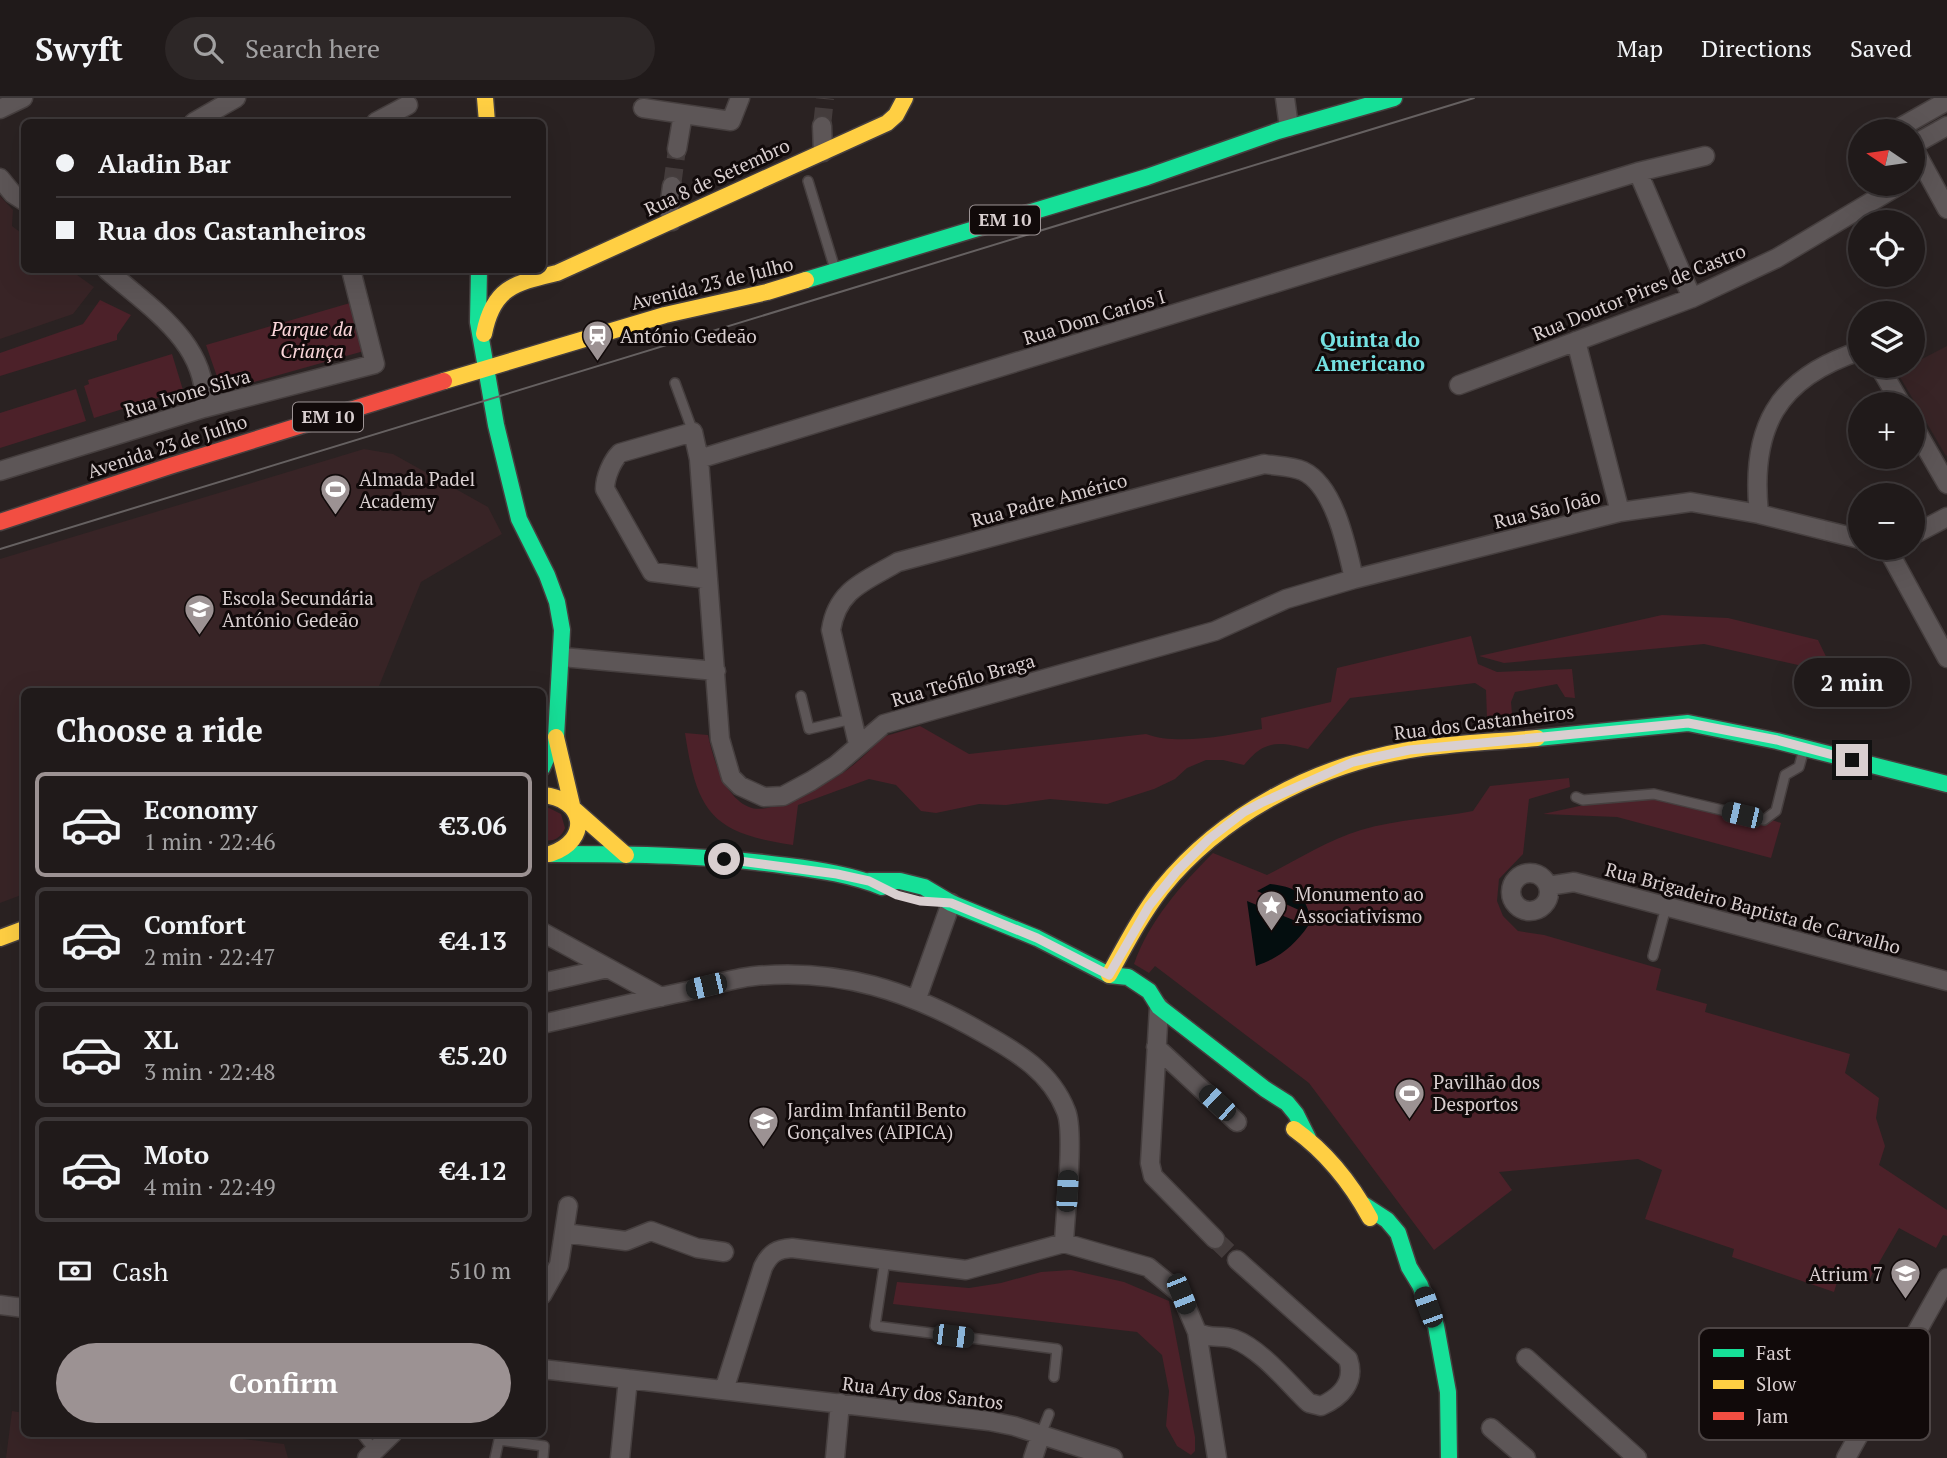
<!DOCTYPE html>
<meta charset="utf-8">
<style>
:root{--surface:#201a1a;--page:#2d2727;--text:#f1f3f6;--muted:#a2a1a2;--line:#3d3839;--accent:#9c9293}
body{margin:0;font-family:"PT Serif",serif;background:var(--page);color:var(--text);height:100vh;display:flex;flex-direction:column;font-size:26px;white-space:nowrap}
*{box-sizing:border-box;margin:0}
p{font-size:23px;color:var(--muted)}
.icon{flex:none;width:38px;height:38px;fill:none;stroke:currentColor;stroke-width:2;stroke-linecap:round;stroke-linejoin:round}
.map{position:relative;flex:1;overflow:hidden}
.drawer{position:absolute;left:21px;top:590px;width:525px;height:749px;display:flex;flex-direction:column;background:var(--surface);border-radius:10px;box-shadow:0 7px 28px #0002,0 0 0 2px var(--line)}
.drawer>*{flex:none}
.top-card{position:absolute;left:21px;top:21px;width:525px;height:154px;border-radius:10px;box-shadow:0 7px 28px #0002,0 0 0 2px var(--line);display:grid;align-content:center;height:154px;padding:0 35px;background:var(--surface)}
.needle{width:46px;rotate:283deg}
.controls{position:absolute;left:1848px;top:21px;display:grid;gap:14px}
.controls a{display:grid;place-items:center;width:77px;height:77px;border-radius:50%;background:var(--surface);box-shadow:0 7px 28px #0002,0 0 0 2px var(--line);font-size:35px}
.end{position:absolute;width:32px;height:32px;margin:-16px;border:9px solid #d9cfd0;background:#111;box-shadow:0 0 0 4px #111}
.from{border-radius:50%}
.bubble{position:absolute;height:49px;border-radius:24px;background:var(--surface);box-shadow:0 7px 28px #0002,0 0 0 2px var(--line);font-size:23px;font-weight:700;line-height:49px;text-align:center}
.car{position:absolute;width:21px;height:42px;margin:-21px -10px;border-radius:9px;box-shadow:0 0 5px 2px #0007;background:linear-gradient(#222 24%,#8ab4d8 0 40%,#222 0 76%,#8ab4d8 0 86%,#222 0)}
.top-card b{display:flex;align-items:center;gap:24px;height:66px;font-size:26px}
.top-card b+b{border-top:2px solid var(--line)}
.top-card i{width:18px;height:18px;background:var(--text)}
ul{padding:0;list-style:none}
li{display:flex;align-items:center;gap:21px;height:105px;margin:0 14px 10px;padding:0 21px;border:4px solid var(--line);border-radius:10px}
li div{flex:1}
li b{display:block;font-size:26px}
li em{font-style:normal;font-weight:700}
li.current{border-color:var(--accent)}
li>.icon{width:63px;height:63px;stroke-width:1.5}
h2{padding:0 35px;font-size:32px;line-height:84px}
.pay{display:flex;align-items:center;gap:18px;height:77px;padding:0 35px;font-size:26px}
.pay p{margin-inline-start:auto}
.action{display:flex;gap:14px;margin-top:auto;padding:14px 35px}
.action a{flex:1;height:80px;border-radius:42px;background:var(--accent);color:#fff;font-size:28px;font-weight:700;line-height:80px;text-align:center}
header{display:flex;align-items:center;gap:42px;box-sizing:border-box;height:98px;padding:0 35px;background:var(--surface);border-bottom:2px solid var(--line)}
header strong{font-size:33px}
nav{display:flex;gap:38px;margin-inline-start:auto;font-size:24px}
.search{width:490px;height:63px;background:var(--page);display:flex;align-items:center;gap:18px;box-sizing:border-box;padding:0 24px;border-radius:38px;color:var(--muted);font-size:26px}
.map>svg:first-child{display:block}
.built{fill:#382426}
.green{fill:#4c2129}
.water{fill:#040e0f}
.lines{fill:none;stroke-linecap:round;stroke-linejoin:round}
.street-tunnel{stroke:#443c3c;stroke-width:18;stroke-dasharray:18 9;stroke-linecap:butt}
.lane-casing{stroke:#463f3f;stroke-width:12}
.street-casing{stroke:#463f3f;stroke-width:21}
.fast-casing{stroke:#463f3f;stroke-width:19}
.slow-casing{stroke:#463f3f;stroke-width:19}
.jam-casing{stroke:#463f3f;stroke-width:19}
.lane{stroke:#5d5657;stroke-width:9}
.street{stroke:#5d5657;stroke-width:18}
.fast{stroke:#16e098;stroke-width:16}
.slow{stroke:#ffcf43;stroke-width:16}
.jam{stroke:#f24e42;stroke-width:16}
.tram{stroke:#666161;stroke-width:2}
.route{stroke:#d9cfd0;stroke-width:9}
.labels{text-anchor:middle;stroke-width:6;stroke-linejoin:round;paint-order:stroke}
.shield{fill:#110a0a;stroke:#9d9495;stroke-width:2}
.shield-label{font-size:18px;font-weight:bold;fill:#d9cfd0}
.street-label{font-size:19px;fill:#d9cfd0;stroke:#110a0a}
.park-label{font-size:19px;font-style:italic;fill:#fcd7db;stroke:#110a0a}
.poi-label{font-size:19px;fill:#d9cfd0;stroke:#110a0a;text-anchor:start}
.neighbourhood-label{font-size:21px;font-weight:bold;fill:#75e1e2;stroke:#110a0a}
.key{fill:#110a0a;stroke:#4d4545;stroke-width:2}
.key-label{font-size:19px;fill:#d9cfd0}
</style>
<header>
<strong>Swyft</strong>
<div class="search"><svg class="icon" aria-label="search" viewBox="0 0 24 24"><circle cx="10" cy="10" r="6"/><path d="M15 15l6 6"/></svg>Search here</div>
<nav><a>Map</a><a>Directions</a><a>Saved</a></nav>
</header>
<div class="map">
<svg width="1947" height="1360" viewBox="0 0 1947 1360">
<rect width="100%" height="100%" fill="#2a2222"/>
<path class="built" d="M0 98 13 112 12 128 24 137V172H70L94 189 73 216 0 241Z
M1947 248V357L1946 358 1897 274Z
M364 351 393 356 488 409 502 436 421 484 377 593H24V796L0 805V461Z
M12 1313 24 1315V1335H193L284 1346 288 1360H6Z"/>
<path class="green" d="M100 202 131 217 117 237V242L0 278V255L83 226Z
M350 205 364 253 222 293 206 247Z
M172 256 183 292 94 320 84 288 89 286 88 282Z
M76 291 86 323 0 350V315Z
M1662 517 1728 520 1818 542 1834 575 1704 546 1504 565 1479 558Z
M1471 538 1478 566 1497 574 1572 571 1575 600 1565 599 1557 586 1515 594 1511 604 1512 616 1507 620H1487L1486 592 1475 585 1350 600 1308 651C1278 643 1264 642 1244 667L1223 662H1206L1187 670 1175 681 1154 691 1107 706 1050 701 1006 707 979 706 936 715 921 713 896 687 869 681 798 707 793 747C711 735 697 714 685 635L708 637C713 660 724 699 749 709 771 719 828 685 847 672 860 662 872 651 882 639L920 628 969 656 1146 636C1178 648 1229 637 1262 631L1261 620 1331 604 1337 570Z
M1569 680 1570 689 1529 701 1523 756 1499 781 1497 803 1503 818 1518 833 1544 837 1661 871 1656 892 1707 906 1705 914 1850 956 1845 975 1879 1000 1876 1020 1885 1048 1879 1067 1947 1112V1138L1943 1137 1936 1150 1899 1130 1866 1187 1841 1171 1834 1194 1732 1159 1734 1151 1645 1121 1662 1072 1638 1061 1499 1074 1512 1092 1434 1152 1309 985 1155 868 1149 875 1134 866C1149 823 1181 787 1213 755L1267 777C1297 762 1328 742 1361 732 1398 721 1436 720 1473 713L1490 688Z
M1654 701 1765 727 1772 722 1781 725 1771 760 1617 719 1543 716 1584 707Z
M549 710 561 716 565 730C561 740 554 744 543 742L542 711Z
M1071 1172 1124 1184 1169 1203 1195 1339V1353L1191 1357 1177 1348 1166 1328 1169 1293 1162 1257 1137 1234 893 1206 897 1184 969 1190 1001 1185 1041 1174Z"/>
<path class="water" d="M1270 786C1295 789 1302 793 1310 817L1257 793Z
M1247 803 1308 828C1294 848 1279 860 1256 868Z"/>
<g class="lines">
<path class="street-tunnel" d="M822 28 825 0
M672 88 677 51
M1215 1141 1237 1162"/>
<defs>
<path id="lane" d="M808 83 835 171
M675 285 693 334
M801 598 809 631 852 621
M1576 699 1583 702 1654 696 1764 722 1776 713 1785 677 1799 669 1804 651
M1653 858 1666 809
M885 1162 875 1228 1057 1251 1054 1279
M361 1335 375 1353
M1041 1336 1049 1316
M495 1360 499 1342 544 1348 543 1360"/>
<path id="street" d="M1285 0 1289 29
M643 10 731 23 740 0
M0 11 23 0
M194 24 236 0
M376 24 408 7
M822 28 823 54
M1904 33 1901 29 1947 3
M1913 47 1947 28
M1913 49 1947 111
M677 51 683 16
M1638 74 1692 200
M0 80 13 96 24 103
M672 123 669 111 672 88
M107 172C149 209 210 246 204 310
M1576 243 1620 414
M1879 268 1901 306
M1459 287 1692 200 1777 160 1901 86
M1913 327 1947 386
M699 361 1638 74 1705 58
M0 373 204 310 375 266 351 172
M1759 416C1750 331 1776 280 1860 253
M1913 437 1947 419
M1887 450 1947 560
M708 481 652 474 605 391C605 379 612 363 620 355L693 334 699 361 720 641 731 679 740 688 764 699 783 698 811 683 836 667 884 626 1215 533 1286 501 1354 481 1620 414 1691 404 1759 416 1860 441
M562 559 716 573
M858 646 831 532C837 491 866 483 898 464L1264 366C1276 368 1292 368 1303 373 1335 388 1347 450 1354 481
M1511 794a19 19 0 1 1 38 0a19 19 0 1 1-38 0Z
M1548 788 1574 784 1947 883
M542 834 661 899
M542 885 608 870
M917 900 951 805
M1159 909 1150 1065 1153 1078 1215 1141
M542 926C591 915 639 903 688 893 710 888 733 880 755 878 840 870 910 893 983 935 1017 954 1051 974 1066 1013 1075 1034 1065 1117 1064 1145
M1156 949 1237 1024
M564 1135 626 1143 651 1133 697 1150 724 1154
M1064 1145 1148 1169 1181 1196 1197 1234 1217 1360
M542 1197 559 1167 568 1108
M0 1207 24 1210
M1197 1234C1209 1242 1221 1236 1234 1241 1261 1251 1288 1285 1309 1305L1321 1308C1341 1299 1356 1284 1348 1261L1237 1162
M1526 1260 1637 1360
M542 1271 989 1323 1014 1328 1113 1360
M724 1292 763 1169C770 1155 777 1151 792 1150L966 1172 1064 1145
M1491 1330 1526 1360
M367 1360 393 1335
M620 1360 628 1281
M835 1360 840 1305
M1033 1360 1041 1336
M1846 1360 1947 1180"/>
<path id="fast" d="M479 172 478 224 496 327 519 421 547 477 557 504 562 532 556 639 542 670
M806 182 1147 79 1278 33 1394 0
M1537 640 1688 625 1777 643 1947 686
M553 756C632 756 710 757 788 768 820 772 852 777 882 789
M869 783H900L924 789 951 805 1037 840 1109 877 1128 879 1149 893 1159 909 1265 991 1287 1005 1296 1016 1308 1040
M1364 1107 1387 1122 1398 1135 1409 1169 1420 1187 1436 1228 1448 1294 1449 1360"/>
<path id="slow" d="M485 0 487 24
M484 236C493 189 515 185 557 175L887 25 896 17 905 0
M444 283 665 217 767 194 806 182
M556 639 572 707
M542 697C585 700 592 742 550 756
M575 712 626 757
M0 840 24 831
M1109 877C1125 848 1141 817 1162 790 1222 716 1315 668 1409 652 1451 645 1494 644 1537 640
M1294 1031C1326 1054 1351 1085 1370 1120"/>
<path id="jam" d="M0 424 170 368 444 283"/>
</defs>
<use href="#lane" class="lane-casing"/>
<use href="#street" class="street-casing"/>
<use href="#fast" class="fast-casing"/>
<use href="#slow" class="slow-casing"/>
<use href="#jam" class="jam-casing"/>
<use href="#lane" class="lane"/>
<use href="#street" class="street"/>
<use href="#fast" class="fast"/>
<use href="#slow" class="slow"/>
<use href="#jam" class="jam"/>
<path class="tram" d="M0 451 1474 0"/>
</g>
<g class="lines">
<path class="route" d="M724 761 837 776 869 783 897 797 920 803 951 805 1037 840 1109 877 1149 808 1177 773 1209 741 1244 714 1261 705 1353 664 1409 652 1688 625 1777 642 1852 662"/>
</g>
<defs>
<symbol id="station-pin" viewBox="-11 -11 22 30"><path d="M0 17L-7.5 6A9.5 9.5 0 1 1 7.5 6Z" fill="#9c9293" stroke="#110a0a"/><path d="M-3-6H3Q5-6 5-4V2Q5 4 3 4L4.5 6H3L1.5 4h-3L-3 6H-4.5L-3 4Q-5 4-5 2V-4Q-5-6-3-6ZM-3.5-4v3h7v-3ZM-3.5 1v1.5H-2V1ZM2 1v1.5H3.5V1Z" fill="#fff"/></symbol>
<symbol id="stadium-pin" viewBox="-11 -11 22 30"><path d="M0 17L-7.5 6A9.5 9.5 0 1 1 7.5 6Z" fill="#9c9293" stroke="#110a0a"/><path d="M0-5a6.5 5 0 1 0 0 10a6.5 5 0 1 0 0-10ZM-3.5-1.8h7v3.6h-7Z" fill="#fff"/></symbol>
<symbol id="school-pin" viewBox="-11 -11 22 30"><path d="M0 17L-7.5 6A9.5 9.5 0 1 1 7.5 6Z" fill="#9c9293" stroke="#110a0a"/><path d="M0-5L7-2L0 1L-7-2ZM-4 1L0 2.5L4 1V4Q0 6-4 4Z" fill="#fff"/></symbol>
<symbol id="sight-pin" viewBox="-11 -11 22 30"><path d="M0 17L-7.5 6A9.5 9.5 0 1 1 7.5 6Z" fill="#9c9293" stroke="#110a0a"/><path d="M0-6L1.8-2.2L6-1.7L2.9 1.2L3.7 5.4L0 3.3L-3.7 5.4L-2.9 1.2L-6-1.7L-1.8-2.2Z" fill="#fff"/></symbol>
</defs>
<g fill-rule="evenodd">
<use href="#station-pin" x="580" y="220" width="35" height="47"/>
<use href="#stadium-pin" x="318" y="374" width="35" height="47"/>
<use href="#school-pin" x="182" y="494" width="35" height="47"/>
<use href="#sight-pin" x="1254" y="790" width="35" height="47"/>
<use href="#stadium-pin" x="1392" y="978" width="35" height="47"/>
<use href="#school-pin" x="746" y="1006" width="35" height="47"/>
<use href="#school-pin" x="1888" y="1158" width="35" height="47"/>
</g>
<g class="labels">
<g class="shield">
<rect x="970" y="107.5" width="70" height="29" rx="5"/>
<rect x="293" y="304.5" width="70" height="29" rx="5"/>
</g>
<g class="shield-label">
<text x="1005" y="128">EM 10</text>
<text x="328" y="325">EM 10</text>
</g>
<g class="street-label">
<text transform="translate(717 79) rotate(-25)" y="7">Rua 8 de Setembro</text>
<text transform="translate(712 185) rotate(-14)" y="7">Avenida 23 de Julho</text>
<text transform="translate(1639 194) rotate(-22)" y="7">Rua Doutor Pires de Castro</text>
<text transform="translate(1094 219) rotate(-17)" y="7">Rua Dom Carlos I</text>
<text transform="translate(187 295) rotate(-16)" y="7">Rua Ivone Silva</text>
<text transform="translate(167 348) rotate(-18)" y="7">Avenida 23 de Julho</text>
<text transform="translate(1049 402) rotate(-15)" y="7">Rua Padre Américo</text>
<text transform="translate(1547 411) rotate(-14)" y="7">Rua São João</text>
<text transform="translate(963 582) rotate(-16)" y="7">Rua Teófilo Braga</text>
<text transform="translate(1484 624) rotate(-7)" y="7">Rua dos Castanheiros</text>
<text transform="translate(1753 810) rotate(15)" y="7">Rua Brigadeiro Baptista de Carvalho</text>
<text transform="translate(923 1295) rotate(7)" y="7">Rua Ary dos Santos</text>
</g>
<g class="park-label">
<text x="312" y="238">Parque da<tspan x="312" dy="22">Criança</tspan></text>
</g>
<g class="poi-label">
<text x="620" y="245">António Gedeão</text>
<text x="359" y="388">Almada Padel<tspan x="359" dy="22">Academy</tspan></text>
<text x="222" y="507">Escola Secundária<tspan x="222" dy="22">António Gedeão</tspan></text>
<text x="1295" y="803">Monumento ao<tspan x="1295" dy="22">Associativismo</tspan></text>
<text x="1433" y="991">Pavilhão dos<tspan x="1433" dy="22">Desportos</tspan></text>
<text x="787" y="1019">Jardim Infantil Bento<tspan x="787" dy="22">Gonçalves (AIPICA)</tspan></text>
<text x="1883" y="1183" text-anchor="end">Atrium 7</text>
</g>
<g class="neighbourhood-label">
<text x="1370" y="249">Quinta do<tspan x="1370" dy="24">Americano</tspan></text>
</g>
</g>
<rect x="1699" y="1230" width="231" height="112" rx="10" class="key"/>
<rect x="1713" y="1251" width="31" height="8" fill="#16e098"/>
<rect x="1713" y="1282" width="31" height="9" fill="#ffcf43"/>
<rect x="1713" y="1314" width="31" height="8" fill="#f24e42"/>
<g class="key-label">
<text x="1756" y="1262">Fast</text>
<text x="1756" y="1293">Slow</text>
<text x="1756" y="1325">Jam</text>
</g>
</svg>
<div class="controls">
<a><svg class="needle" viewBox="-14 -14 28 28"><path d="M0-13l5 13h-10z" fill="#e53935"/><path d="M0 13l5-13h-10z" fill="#a2a1a2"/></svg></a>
<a><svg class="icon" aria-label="locate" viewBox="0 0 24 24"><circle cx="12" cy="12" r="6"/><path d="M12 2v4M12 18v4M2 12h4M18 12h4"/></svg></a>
<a><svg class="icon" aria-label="layers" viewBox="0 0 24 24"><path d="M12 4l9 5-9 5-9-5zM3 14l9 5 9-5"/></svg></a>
<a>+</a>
<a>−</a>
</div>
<i class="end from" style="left:724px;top:761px"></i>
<i class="end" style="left:1852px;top:662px"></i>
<div class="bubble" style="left:1794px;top:560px;width:116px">2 min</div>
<i class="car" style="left:1742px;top:717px;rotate:283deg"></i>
<i class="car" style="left:706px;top:888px;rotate:257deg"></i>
<i class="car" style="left:1217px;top:1005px;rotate:313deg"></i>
<i class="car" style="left:1067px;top:1093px;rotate:3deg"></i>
<i class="car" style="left:1181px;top:1196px;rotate:158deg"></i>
<i class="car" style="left:1428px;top:1209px;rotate:340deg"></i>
<i class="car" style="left:953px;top:1238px;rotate:97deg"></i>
<div class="top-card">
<b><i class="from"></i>Aladin Bar</b>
<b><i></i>Rua dos Castanheiros</b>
</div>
<section class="drawer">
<h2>Choose a ride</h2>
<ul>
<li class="current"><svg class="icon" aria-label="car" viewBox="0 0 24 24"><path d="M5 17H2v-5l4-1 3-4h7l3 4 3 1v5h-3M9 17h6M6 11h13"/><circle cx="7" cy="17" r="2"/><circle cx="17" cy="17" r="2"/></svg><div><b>Economy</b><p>1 min · 22:46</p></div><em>€3.06</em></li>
<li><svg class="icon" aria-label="car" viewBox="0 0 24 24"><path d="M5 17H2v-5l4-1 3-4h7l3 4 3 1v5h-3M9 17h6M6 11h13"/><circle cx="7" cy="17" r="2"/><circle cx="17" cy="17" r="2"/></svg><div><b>Comfort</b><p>2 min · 22:47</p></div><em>€4.13</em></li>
<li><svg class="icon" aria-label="car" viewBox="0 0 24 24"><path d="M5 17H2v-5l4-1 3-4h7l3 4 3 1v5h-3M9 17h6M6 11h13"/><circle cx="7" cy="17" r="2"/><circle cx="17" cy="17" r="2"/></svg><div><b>XL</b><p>3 min · 22:48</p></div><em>€5.20</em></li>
<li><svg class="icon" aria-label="car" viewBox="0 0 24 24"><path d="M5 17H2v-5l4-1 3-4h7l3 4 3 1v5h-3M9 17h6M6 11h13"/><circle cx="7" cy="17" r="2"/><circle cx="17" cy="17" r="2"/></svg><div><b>Moto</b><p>4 min · 22:49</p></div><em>€4.12</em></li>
</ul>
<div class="pay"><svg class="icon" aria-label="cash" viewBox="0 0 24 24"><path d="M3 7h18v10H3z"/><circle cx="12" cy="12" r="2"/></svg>Cash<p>510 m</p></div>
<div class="action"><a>Confirm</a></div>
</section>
</div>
